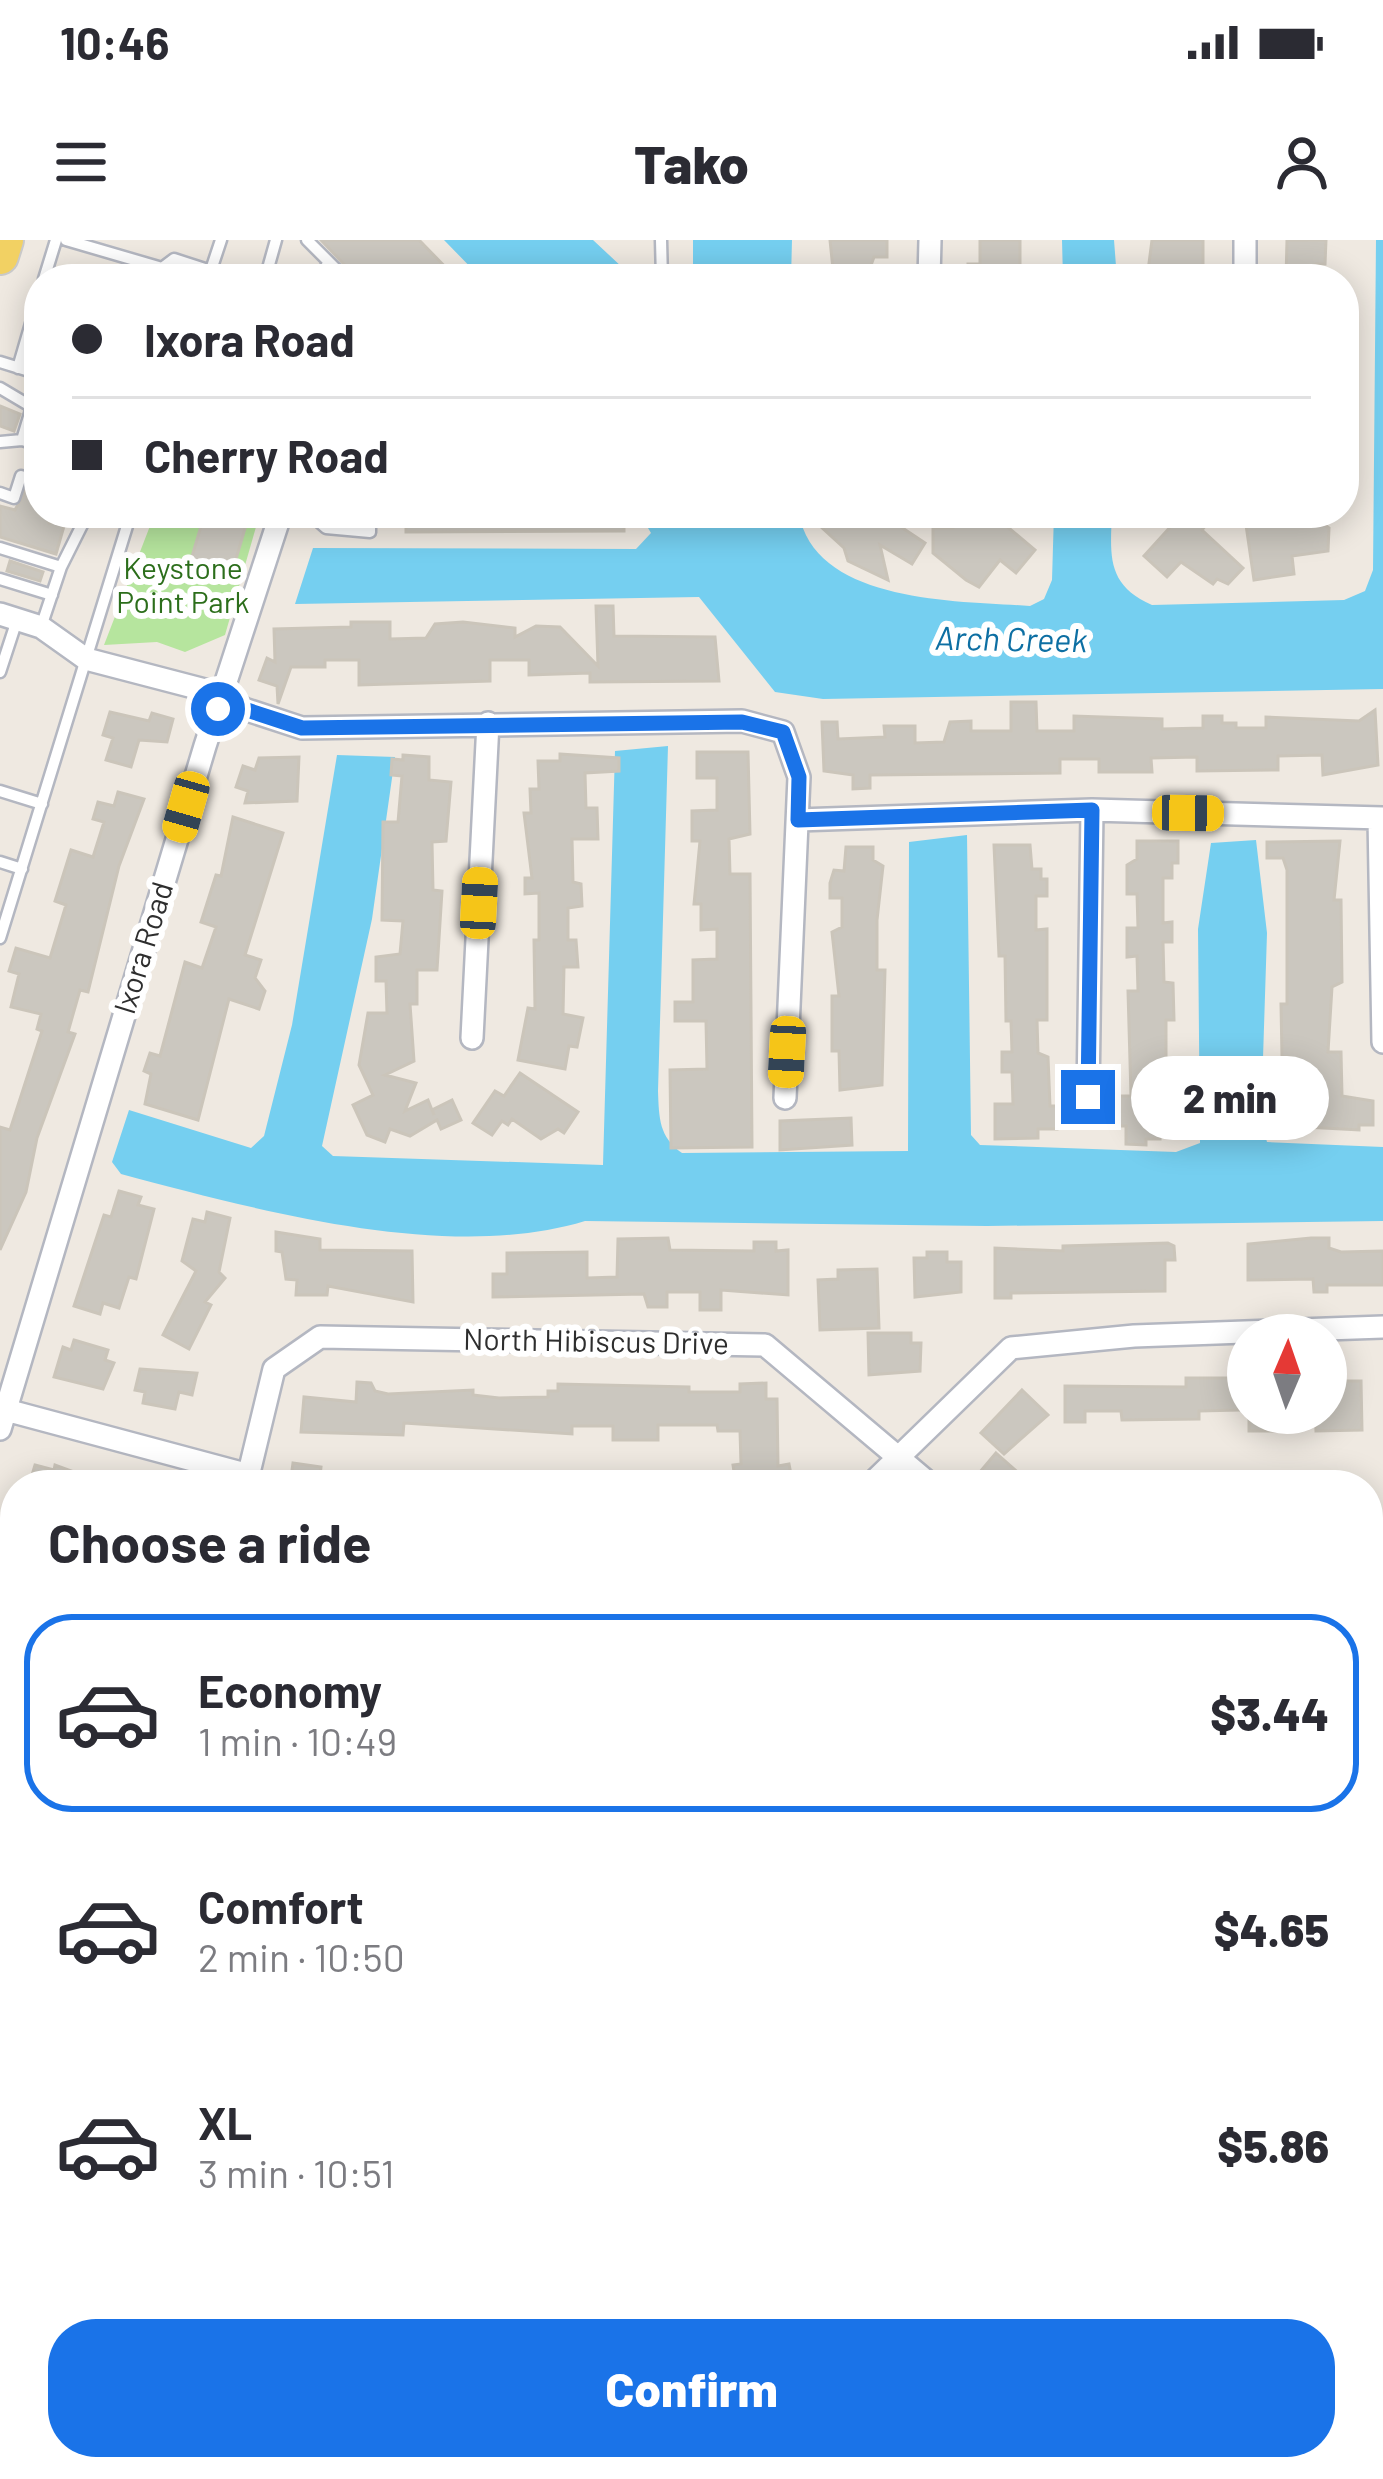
<!DOCTYPE html>
<meta charset="utf-8">
<style>
:root{--surface:#fff;--page:#f2f2f3;--text:#2b2b33;--muted:#7c7c81;--line:#e1e1e2;--accent:#1a73e8}
body{margin:0;font-family:Barlow,sans-serif;background:var(--page);color:var(--text);height:100vh;display:flex;flex-direction:column;font-size:45px;white-space:nowrap}
*{box-sizing:border-box;margin:0}
p{font-size:39px;color:var(--muted)}
.icon{flex:none;width:66px;height:66px;fill:none;stroke:currentColor;stroke-width:2;stroke-linecap:round;stroke-linejoin:round}
.map{position:relative;flex:1;overflow:hidden}
.side{position:absolute;left:0px;top:1230px;width:1383px;height:1011px;display:flex;flex-direction:column;background:var(--surface);border-radius:48px 48px 0 0;box-shadow:0 6px 30px #0003}
.side>*{flex:none}
.guide{position:absolute;left:24px;top:24px;width:1335px;height:264px;border-radius:48px;box-shadow:0 6px 30px #0003;display:grid;align-content:center;height:264px;padding:0 48px;background:var(--surface)}
.needle{width:78px;rotate:2deg}
.fabs{position:absolute;left:1227px;top:1074px;display:grid;gap:24px}
.fabs a{display:grid;place-items:center;width:120px;height:120px;border-radius:50%;background:var(--surface);box-shadow:0 6px 30px #0003;font-size:60px}
.end{position:absolute;width:54px;height:54px;margin:-27px;border:15px solid #1a73e8;background:#fff;box-shadow:0 0 0 6px #fff}
.from{border-radius:50%}
.bubble{position:absolute;height:84px;border-radius:42px;background:var(--surface);box-shadow:0 6px 30px #0003;font-size:39px;font-weight:800;line-height:84px;text-align:center}
.car{position:absolute;width:36px;height:72px;margin:-36px -18px;border-radius:15px;box-shadow:0 0 9px 3px #0007;background:linear-gradient(#f5c518 24%,#345 0 40%,#f5c518 0 76%,#345 0 86%,#f5c518 0)}
.guide b{display:flex;align-items:center;gap:42px;height:114px;font-size:45px}
.guide b+b{border-top:3px solid var(--line)}
.guide i{width:30px;height:30px;background:var(--text)}
ul{padding:0;list-style:none}
li{display:flex;align-items:center;gap:36px;height:198px;margin:0 24px 18px;padding:0 24px;border:6px solid transparent;border-radius:48px}
li div{flex:1}
li b{display:block;font-size:45px}
li em{font-style:normal;font-weight:800}
li.on{border-color:var(--accent)}
li>.icon{width:108px;height:108px;stroke-width:1.5}
h2{padding:0 48px;font-size:54px;line-height:144px}
.button{display:flex;gap:24px;margin-top:auto;padding:24px 48px}
.button a{flex:1;height:138px;border-radius:48px;background:var(--accent);color:#fff;font-size:48px;font-weight:800;line-height:138px;text-align:center}
.status{display:flex;justify-content:space-between;align-items:center;height:84px;padding:0 60px;background:var(--surface);direction:ltr}
.status svg{height:33px;fill:currentColor}
header{display:flex;justify-content:space-between;align-items:center;height:156px;padding:0 48px;background:var(--surface);font-size:54px;font-weight:800}
.map>svg:first-child{display:block}
.green{fill:#b6e59e}
.water{fill:#75cff0}
.building{fill:#cbc7bf;stroke:#cbc5ba;stroke-width:3}
.lines{fill:none;stroke-linecap:round;stroke-linejoin:round}
.lane-casing{stroke:#b4b7c1;stroke-width:15}
.street-casing{stroke:#b4b7c1;stroke-width:26}
.primary-casing{stroke:#c9c9c9;stroke-width:40}
.lane{stroke:#fff;stroke-width:10}
.street{stroke:#fff;stroke-width:21}
.primary{stroke:#f2d163;stroke-width:36}
.route{stroke:#1a73e8;stroke-width:15}
.labels{text-anchor:middle;stroke-width:12;stroke-linejoin:round;paint-order:stroke}
.park-label{font-size:30px;fill:#2c6e1b;stroke:#fff}
.street-label{font-size:30px;fill:#2e2e2e;stroke:#fff}
.water-label{font-size:33px;font-style:italic;fill:#0d6fa3;stroke:#fff}
</style>
<div class="status"><b>10:46</b><svg viewBox="0 0 49 12"><path d="M0 12V9h3v3zM5 12V6h3v6zM10 12V3h3v9zM15 12V0h3v12zM26 1h20v11H26zM47 4h2v5h-2z"/></svg></div>
<header><svg class="icon" aria-label="menu" viewBox="0 0 24 24"><path d="M4 6h16M4 12h16M4 18h16"/></svg>Tako<svg class="icon" aria-label="person" viewBox="0 0 24 24"><circle cx="12" cy="8" r="4"/><path d="M4 21q1-7 8-7t8 7"/></svg></header>
<div class="map">
<svg width="1383" height="2239" viewBox="0 0 1383 2239">
<rect width="100%" height="100%" fill="#efe9e1"/>
<path class="green" d="M155 273H260L225 395 185 412 157 402 104 405Z"/>
<path class="water" d="M444 0H593L623 28V39H482Z
M693 0H792L791 39H693Z
M1062 0H1114L1117 39H1063Z
M1376 0H1383V449L823 459 775 452 699 357 295 364 313 308 636 309 651 293 639 273H799C814 364 961 361 1030 366L1044 359 1052 340 1054 273H1112C1110 317 1107 345 1152 365L1344 360 1365 351 1373 330Z
M668 506 658 851C659 878 659 897 682 913L908 911 909 602 967 595 971 895 980 905 1176 912 1200 903 1198 689 1211 603 1256 600 1267 693 1261 881 1267 902 1383 907V981L987 986 585 981C448 1023 257 970 121 934L112 922 129 870 251 908 264 896 292 785 337 515 395 517 372 679 322 906 333 916 603 925 615 511Z
M0 1394 15 1399V1469L0 1464Z
M1383 1445V1517L1368 1518V1447Z"/>
<path class="building" d="M321 0H419L457 39H358Z
M830 0H887V17H874L866 39H834Z
M980 0H1020V39H968V24H980Z
M1152 0H1203V39H1162V31H1148Z
M1287 0H1326L1325 24H1316V39H1286Z
M0 166 20 174 14 191 0 186Z
M27 248 39 251V273H46L49 283 66 279 56 314 0 297V266L15 270Z
M205 273 248 278 231 336 190 323Z
M406 273H624V291L406 292Z
M818 273H880L925 303 912 324 880 305 888 340 848 321 844 308 818 284Z
M965 273H991L1035 310 1016 333 1000 320 979 347 966 340 933 313V288H953Z
M1183 273H1202L1210 280 1202 290 1243 328 1228 344 1217 339 1213 344 1181 322 1167 337 1144 316Z
M1312 275 1329 288 1328 311 1292 316 1294 334 1254 340 1246 285Z
M10 321 43 332 40 341 7 331Z
M596 366H613L614 396 715 397 719 441 590 442V433L529 435V420H490V441L359 445V420H325V427H291L278 464 277 446 259 440 267 418 275 422 274 389 351 387V382H390V399L426 398 435 384 463 382 515 388V397L536 386 560 387 598 426Z
M1011 462H1036L1037 491H1074V476L1162 479V489L1203 488V476H1222V483H1236V488H1266V477L1359 481 1375 470 1378 525 1323 535 1322 515 1278 516V530L1197 531V517L1151 518 1152 532H1099V519H1060V533L870 535V548L853 549V535L824 531 822 482H837L838 499 885 497 884 486H915V503L944 502 950 482 971 481V491H1011Z
M110 472 149 481 152 473 173 479 167 502 139 500 131 527 106 520 113 498 103 495Z
M697 512H748L750 594 729 599 730 634H750L752 907 671 908 670 830 707 829 706 781H675V762H693V720L717 719V689L701 690V664H694L700 601H692V571L717 570V538H697Z
M560 514 619 518V531L585 533 586 568H597L598 599H572L573 642 581 644 582 666 568 668V700H576L578 727H564L563 774 583 778 577 807 569 806 565 829 518 820 528 768 535 769 534 700H539V653L525 654V638H532L524 573H531L530 549H539L538 521H560Z
M403 515 429 517V540L451 542 446 601 432 602 433 650 442 651 437 730H417V764H410L414 821 385 835 416 843 405 871 428 860 434 875 432 870 452 860 461 880 441 889 437 880 410 896 390 889 385 902 367 895 353 865 373 855 359 825 368 773H387L386 741H376V717L400 714 403 681 382 680 383 582H398L402 536 391 535 392 519 403 520Z
M299 517 297 561 245 563 248 551 236 547 243 526 255 530 259 518Z
M118 552 144 559 119 626 88 752 80 750 68 792 75 794 37 898 26 952 0 1010V887L10 890 42 791 37 789 41 774 11 767 19 734 9 731 16 708 50 718 66 665 55 661 71 610 93 617 104 582 93 579 98 562 114 566Z
M233 577 283 593 245 715 261 720 255 738 265 751 259 769 229 759 198 880 145 864 151 834 144 831 150 813 160 816 185 722 202 728 216 687 201 682 216 635 221 636Z
M1137 601H1178V623H1172V638H1163V683L1172 682V702H1163L1164 742 1173 743 1174 780H1166V852H1184V880H1172V890H1160V899H1146V905L1126 904V886H1118L1119 856H1131L1128 751H1138L1137 716 1127 717V688H1138L1137 654H1127V625L1137 619Z
M1340 601 1334 660H1341L1342 742 1332 747 1328 812H1341L1342 856 1373 861V885H1359V890L1287 886 1289 817H1282L1281 764H1287V630L1283 618H1267V602Z
M994 605H1030L1032 629H1041V639H1047V656H1036V690L1047 689V780H1037L1038 813 1048 817 1050 866H1057V889H1038V898L995 899V864H1013L1012 832H1002V812H1012L1011 781H1006L1005 716H999Z
M846 607H873V620L883 626 877 680V730H885L882 845 840 850 839 811H832V756H839L832 692 842 687V658H830V643L834 630 844 631Z
M520 833 578 872 564 893 558 889 541 899 512 879 508 885 502 881 492 895 473 883 495 851 504 856Z
M851 878 852 905 780 910V881Z
M119 951 141 957 138 965 154 969 136 1039 129 1037 119 1068 103 1063 100 1074 74 1066 104 975 111 977Z
M207 972 230 978 219 1032 225 1038 205 1062 211 1065 189 1109 163 1095 196 1031 182 1021 193 979 205 982Z
M276 992 320 999V1010L412 1011 413 1062 328 1046 327 1055H296L297 1040 286 1039 282 1012 276 1011Z
M668 998 670 1010 754 1011V1002H776V1011L788 1010V1055L721 1050V1070H700V1052H667V1067H648L644 1054 493 1057V1034H507V1013L587 1012V1038L617 1037 618 999Z
M1311 998H1329V1008L1341 1012 1383 1011V1045H1327V1052H1314L1313 1039 1248 1040V1004Z
M1168 1003 1174 1006 1175 1020H1165V1051L1011 1053V1058H995V1008L1063 1011V1006Z
M927 1012H947V1022H961V1052L915 1057 914 1018H927Z
M877 1029 879 1088 820 1090 818 1040 838 1039V1030Z
M868 1093H911V1103H921L920 1131 869 1135Z
M74 1100 108 1110 105 1120 114 1123 103 1149 54 1137 63 1107 71 1110Z
M140 1129 197 1133 192 1155 179 1152 175 1169 143 1163 145 1152 135 1150Z
M1186 1138H1239V1170L1199 1171V1179L1122 1180 1121 1171H1085V1182H1065V1146L1186 1147Z
M1326 1141H1361L1362 1190 1316 1191 1315 1173H1326Z
M357 1142 371 1143 375 1151 388 1154 473 1150V1155L499 1158 548 1157V1151H558V1144L689 1147V1152H740V1144L766 1143V1159H777L778 1226 789 1224 793 1245H736L733 1225 741 1224 740 1191H718L717 1185H658V1200H613V1186H572V1194L404 1183 403 1195 301 1192 304 1157 356 1162Z
M1022 1150 1048 1175 1004 1214 981 1193Z
M1249 1173H1283L1284 1191H1249Z
M996 1213 1032 1245H969Z
M293 1223 321 1227 319 1245H290Z
M35 1225 54 1230 55 1225 109 1245H29Z
M12 1291 15 1292 12 1366 0 1362V1328Z
M1383 1362V1398L1368 1399V1365Z
M0 1497 15 1502V1536L0 1527Z
M1383 1552V1598L1368 1600V1554Z
M0 1652 15 1656V1704L0 1700Z
M1368 1707H1383V1743H1368Z
M1368 1791H1383V1842H1368Z
M15 1811V1852L0 1853V1812Z
M1368 1935H1383V1962L1368 1961Z
M0 1963H15V2013H0Z
M3 2096 15 2099V2122L0 2118Z
M1368 2102H1383V2126H1368Z"/>
<g class="lines">
<defs>
<path id="lane" d="M66 0 162 28 174 19 211 31
M307 0 346 39
M661 0 662 39
M44 39 56 0
M208 39 221 0
M265 39 276 0
M320 39 328 23
M0 122 39 134
M18 128 39 56
M0 148 32 167 22 200 0 202
M22 200 39 205
M0 253 14 258 21 236 39 241
M309 273 326 288 370 292V284
M55 276 56 273
M0 308 61 327 41 387
M61 327 88 273
M0 339 52 355
M0 432 17 380
M0 551 42 564
M0 622 22 629
M0 698 131 273"/>
<path id="street" d="M1245 0V39
M929 39 930 0
M0 374 41 387 86 419 224 455 244 469 302 488 742 481 783 492 799 537 785 858
M1379 578 1383 802
M798 580 1092 570 1383 578
M472 798 488 483
M1088 857 1092 570
M6 1170 245 1234
M0 1189 205 506 281 273
M246 1245 274 1129 320 1097 765 1105 931 1245
M870 1245 1011 1108 1134 1096 1383 1087
M1368 1326 1383 1323
M0 1599 15 1603
M1368 1651 1383 1650
M1368 1895 1383 1894
M0 1909 15 1911
M1368 2170H1383
M0 2187H15"/>
<path id="primary" d="M0 16 5 0"/>
</defs>
<use href="#lane" class="lane-casing"/>
<use href="#street" class="street-casing"/>
<use href="#primary" class="primary-casing"/>
<use href="#lane" class="lane"/>
<use href="#street" class="street"/>
<use href="#primary" class="primary"/>
</g>
<g class="lines">
<path class="route" d="M218 469 224 454 244 469 302 488 742 482 783 492 799 537 798 580 1092 570 1088 857"/>
</g>
<g class="labels">
<g class="park-label">
<text x="183" y="339">Keystone<tspan x="183" dy="34">Point Park</tspan></text>
</g>
<g class="street-label">
<text transform="translate(144 708) rotate(-73)" y="10">Ixora Road</text>
<text transform="translate(596 1102) rotate(1)" y="10">North Hibiscus Drive</text>
</g>
<g class="water-label">
<text transform="translate(1011 399) rotate(1)" y="12">Arch Creek</text>
</g>
</g>
</svg>
<div class="fabs">
<a><svg class="needle" viewBox="-14 -14 28 28"><path d="M0-13l5 13h-10z" fill="#e53935"/><path d="M0 13l5-13h-10z" fill="#7c7c81"/></svg></a>
</div>
<i class="end from" style="left:218px;top:469px"></i>
<i class="end" style="left:1088px;top:857px"></i>
<div class="bubble" style="left:1131px;top:816px;width:198px">2 min</div>
<i class="car" style="left:186px;top:567px;rotate:196deg"></i>
<i class="car" style="left:1188px;top:573px;rotate:91deg"></i>
<i class="car" style="left:479px;top:663px;rotate:3deg"></i>
<i class="car" style="left:787px;top:812px;rotate:183deg"></i>
<div class="guide">
<b><i class="from"></i>Ixora Road</b>
<b><i></i>Cherry Road</b>
</div>
<section class="side">
<h2>Choose a ride</h2>
<ul>
<li class="on"><svg class="icon" aria-label="car" viewBox="0 0 24 24"><path d="M5 17H2v-5l4-1 3-4h7l3 4 3 1v5h-3M9 17h6M6 11h13"/><circle cx="7" cy="17" r="2"/><circle cx="17" cy="17" r="2"/></svg><div><b>Economy</b><p>1 min · 10:49</p></div><em>$3.44</em></li>
<li><svg class="icon" aria-label="car" viewBox="0 0 24 24"><path d="M5 17H2v-5l4-1 3-4h7l3 4 3 1v5h-3M9 17h6M6 11h13"/><circle cx="7" cy="17" r="2"/><circle cx="17" cy="17" r="2"/></svg><div><b>Comfort</b><p>2 min · 10:50</p></div><em>$4.65</em></li>
<li><svg class="icon" aria-label="car" viewBox="0 0 24 24"><path d="M5 17H2v-5l4-1 3-4h7l3 4 3 1v5h-3M9 17h6M6 11h13"/><circle cx="7" cy="17" r="2"/><circle cx="17" cy="17" r="2"/></svg><div><b>XL</b><p>3 min · 10:51</p></div><em>$5.86</em></li>
</ul>
<div class="button"><a>Confirm</a></div>
</section>
</div>
